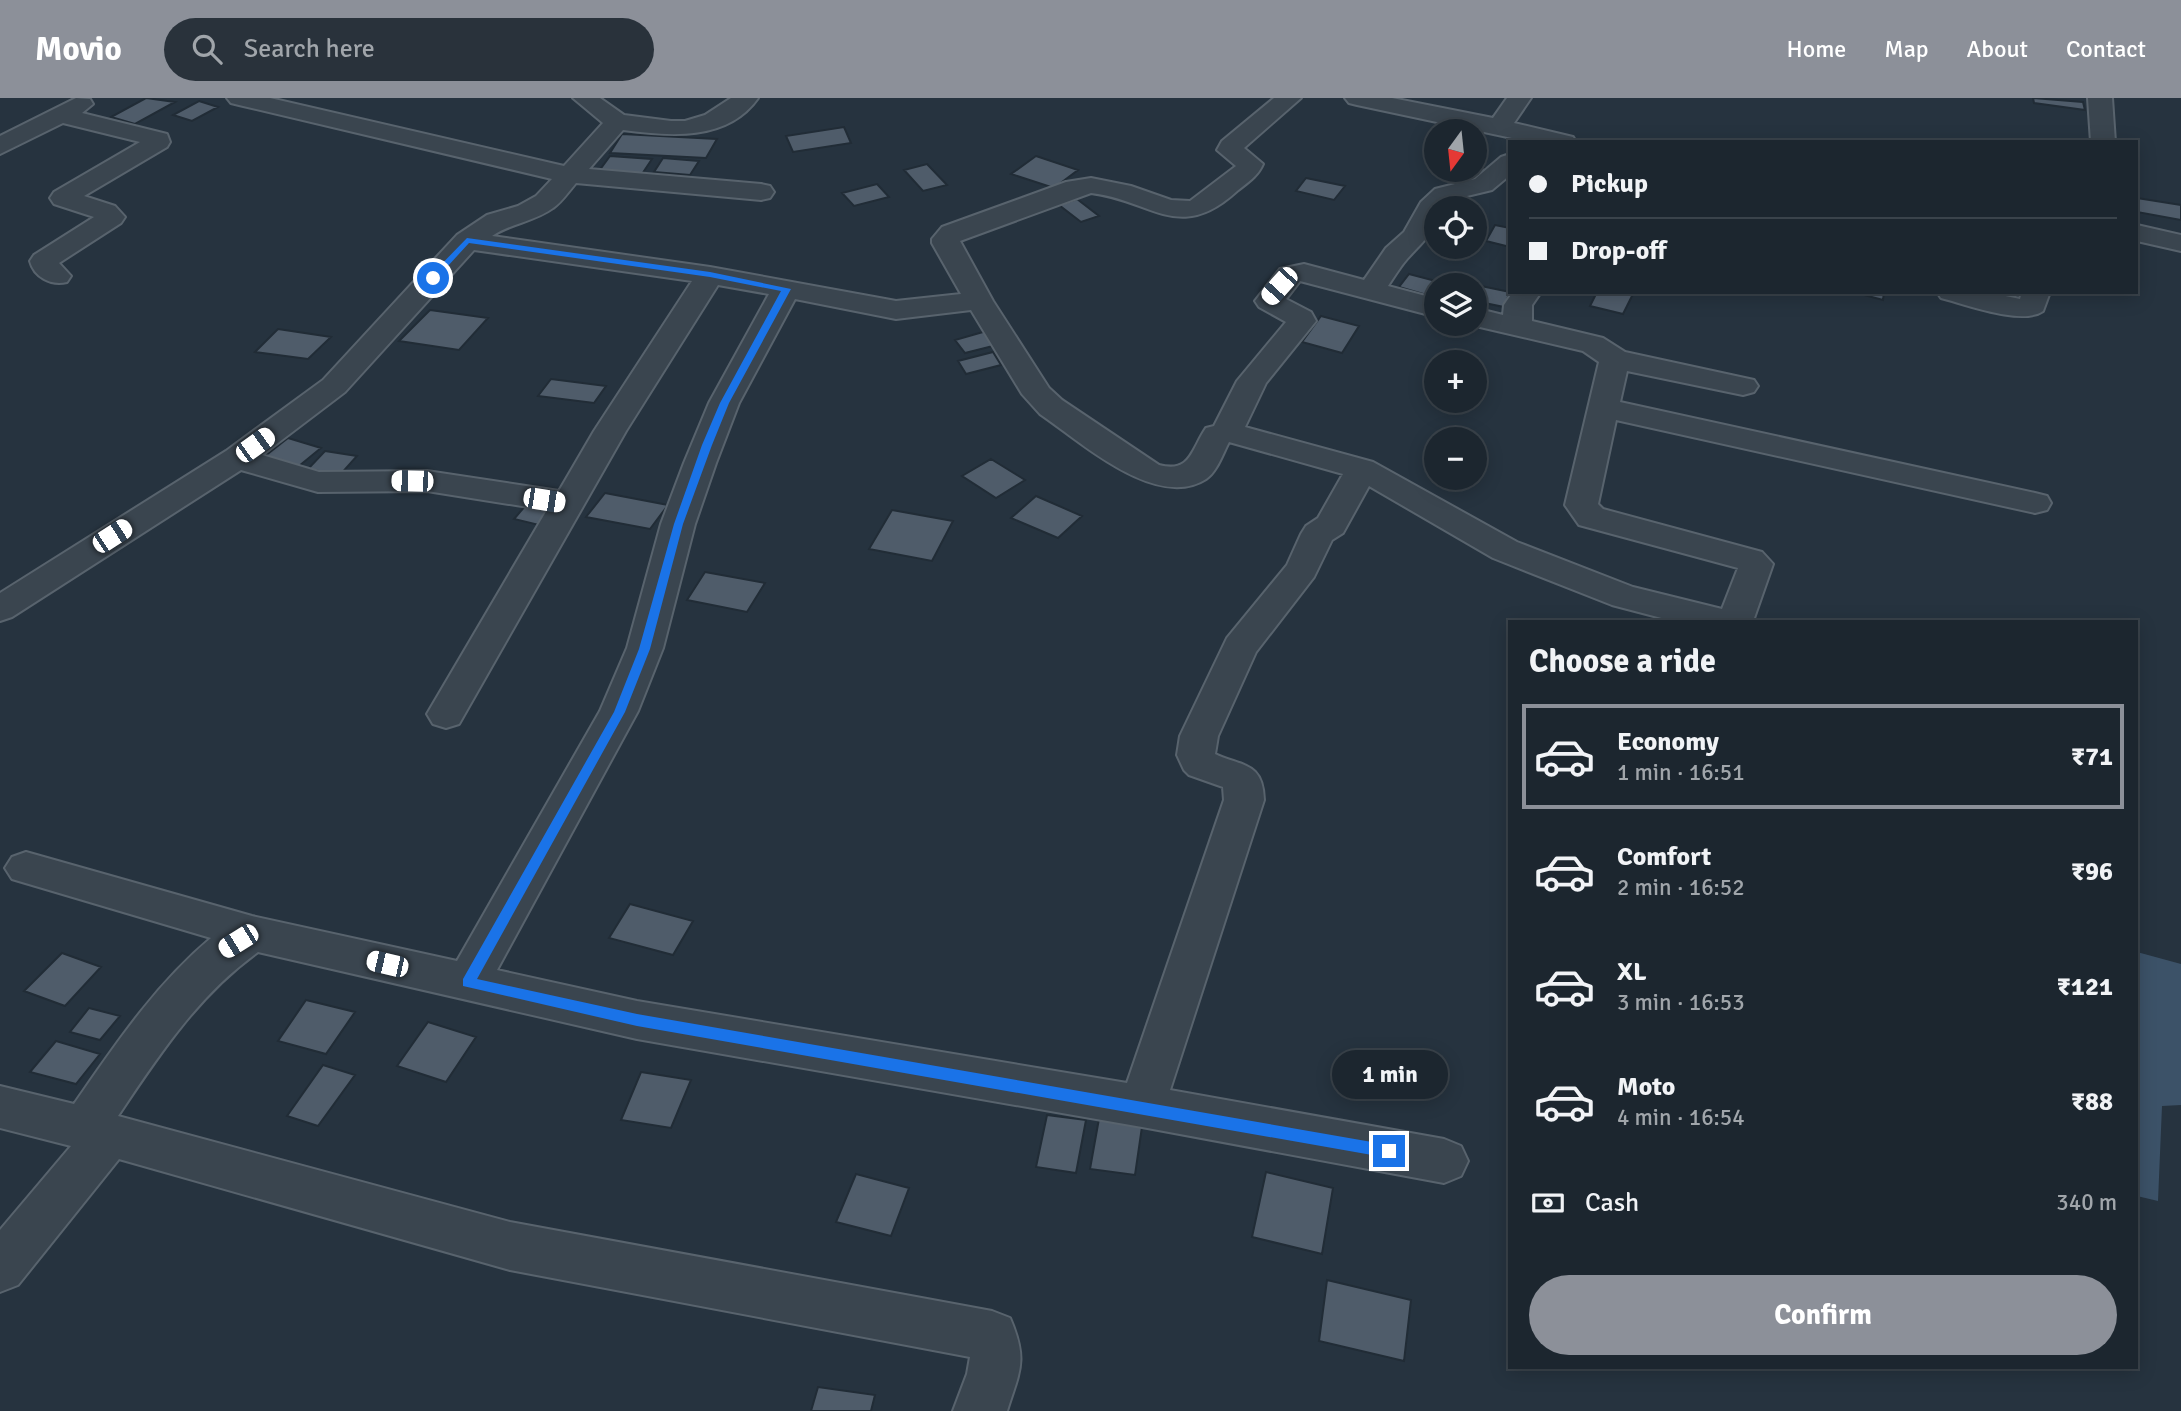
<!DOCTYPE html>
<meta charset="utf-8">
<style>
:root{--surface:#1c262f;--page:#29323b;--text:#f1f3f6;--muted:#a0a5aa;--line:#3a434b;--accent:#8c9099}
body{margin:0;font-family:Signika,sans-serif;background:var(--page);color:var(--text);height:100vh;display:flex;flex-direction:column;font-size:26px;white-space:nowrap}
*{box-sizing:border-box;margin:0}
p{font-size:23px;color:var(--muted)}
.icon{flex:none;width:38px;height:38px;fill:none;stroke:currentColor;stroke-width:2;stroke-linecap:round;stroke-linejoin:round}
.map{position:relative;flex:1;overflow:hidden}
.drawer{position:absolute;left:1508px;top:522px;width:630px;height:749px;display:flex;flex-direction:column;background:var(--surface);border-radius:0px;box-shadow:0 4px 18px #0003,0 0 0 2px var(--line)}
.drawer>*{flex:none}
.guide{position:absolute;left:1508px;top:42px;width:630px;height:154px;border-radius:0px;box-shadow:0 4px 18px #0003,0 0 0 2px var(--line);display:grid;align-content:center;height:154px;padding:0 21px;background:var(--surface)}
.needle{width:46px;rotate:195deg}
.tools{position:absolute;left:1424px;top:21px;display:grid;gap:14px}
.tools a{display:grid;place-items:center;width:63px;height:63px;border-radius:50%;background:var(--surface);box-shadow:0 4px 18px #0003,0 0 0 2px var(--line);font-size:35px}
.end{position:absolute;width:32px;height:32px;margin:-16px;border:9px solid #1a73e8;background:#fff;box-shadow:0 0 0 4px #fff}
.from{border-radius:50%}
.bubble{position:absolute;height:49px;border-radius:24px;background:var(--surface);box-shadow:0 4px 18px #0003,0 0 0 2px var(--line);font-size:23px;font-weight:700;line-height:49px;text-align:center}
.car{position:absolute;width:21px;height:42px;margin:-21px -10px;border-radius:9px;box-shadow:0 0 5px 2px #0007;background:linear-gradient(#fff 24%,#345 0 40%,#fff 0 76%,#345 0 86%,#fff 0)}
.guide b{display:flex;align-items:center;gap:24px;height:66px;font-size:26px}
.guide b+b{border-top:2px solid var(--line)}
.guide i{width:18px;height:18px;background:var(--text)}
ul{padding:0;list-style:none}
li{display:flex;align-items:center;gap:21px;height:105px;margin:0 14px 10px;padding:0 7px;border:4px solid transparent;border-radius:0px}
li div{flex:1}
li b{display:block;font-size:26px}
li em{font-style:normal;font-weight:700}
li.current{border-color:var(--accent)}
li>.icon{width:63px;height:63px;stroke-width:1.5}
h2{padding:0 21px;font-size:32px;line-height:84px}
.pay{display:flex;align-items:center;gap:18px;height:77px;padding:0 21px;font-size:26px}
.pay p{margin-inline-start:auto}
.cta{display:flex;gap:14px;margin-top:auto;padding:14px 21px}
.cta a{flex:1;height:80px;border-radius:42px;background:var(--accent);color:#fff;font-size:28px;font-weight:700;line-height:80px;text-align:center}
header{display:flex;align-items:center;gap:42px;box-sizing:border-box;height:98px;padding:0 35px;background:var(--accent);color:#fff}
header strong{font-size:33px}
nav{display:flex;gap:38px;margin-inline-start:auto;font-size:24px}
.search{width:490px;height:63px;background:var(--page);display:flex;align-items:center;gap:18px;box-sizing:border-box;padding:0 24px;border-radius:38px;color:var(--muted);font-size:26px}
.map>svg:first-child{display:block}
.water{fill:#3c5268}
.building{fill:#4f5c6a;stroke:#212c36;stroke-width:2}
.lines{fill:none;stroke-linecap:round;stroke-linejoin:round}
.minor-casing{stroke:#58636d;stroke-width:4}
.minor{fill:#3a454f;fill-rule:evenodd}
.route{fill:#1a73e8}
</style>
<header>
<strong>Movio</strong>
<div class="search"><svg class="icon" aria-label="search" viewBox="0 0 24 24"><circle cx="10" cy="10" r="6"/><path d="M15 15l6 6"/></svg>Search here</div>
<nav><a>Home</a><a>Map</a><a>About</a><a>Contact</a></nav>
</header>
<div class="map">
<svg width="2181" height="1313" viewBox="0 0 2181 1313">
<rect width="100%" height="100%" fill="#26333f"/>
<path class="water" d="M2137 854 2181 866V1007L2162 1008 2158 1103 2137 1098Z"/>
<path class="building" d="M146 0 175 4 135 26 111 19Z
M2033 0 2083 4 2085 12 2034 5Z
M199 3 218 9 192 23 173 17Z
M844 29 851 45 793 54 786 38Z
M622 36 717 41 706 60 610 55Z
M610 58 652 61 642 76 599 73Z
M1036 58 1078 72 1054 90 1011 76Z
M663 60 699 63 690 77 654 74Z
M927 66 947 87 923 93 904 72Z
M1475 67 1492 72 1483 81 1451 72H1475Z
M1306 80 1345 88 1334 102 1296 93Z
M877 86 889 99 854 108 842 95Z
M2137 100 2181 107V122L2137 114Z
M1077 101 1099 118 1081 124 1059 107Z
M1495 127 1510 130V149L1486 143Z
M1409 176 1451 187H1437V200L1399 189Z
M1481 188 1510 194 1504 209 1475 203Z
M1597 194H1634L1623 216 1590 208Z
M1853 194H1884L1883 202Z
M430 212 488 220 459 252 399 243Z
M1321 218 1359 228 1342 255 1302 244Z
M278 231 331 239 308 261 255 254Z
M990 232 1001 246 965 255 955 242Z
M993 254 1001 267 966 276 958 263Z
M551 281 606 288 594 305 538 298Z
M288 340 321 350 299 368 265 358Z
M325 353 357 358 340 377 308 371Z
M991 361 1025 382 996 400 962 378Z
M605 395 668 407 650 431 586 419Z
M1036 398 1082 418 1058 440 1011 420Z
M532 400 561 407 543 428 514 421Z
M892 412 953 423 932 463 869 451Z
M705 474 765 485 747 514 687 502Z
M630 806 693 823 673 857 609 840Z
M62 855 101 869 65 908 24 893Z
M306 902 355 914 326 956 278 943Z
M89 910 120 918 100 942 70 934Z
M428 924 476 939 446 984 397 968Z
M56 943 100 956 76 986 30 974Z
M323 967 355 977 318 1028 287 1018Z
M641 974 691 982 671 1030 621 1022Z
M1100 1015 1143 1022 1135 1077 1090 1071Z
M1047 1017 1086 1022 1076 1075 1036 1069Z
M1266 1074 1333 1090 1322 1156 1252 1139Z
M856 1076 909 1090 891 1138 836 1124Z
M1327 1182 1411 1202 1404 1263 1319 1243Z
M818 1289 875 1297 871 1313H811Z"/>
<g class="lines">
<defs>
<path id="minor" d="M76 0 90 1 93 6 82 15 167 36 170 44 167 49 84 98 115 108 125 119 121 125 59 165 71 178 67 184C51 188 34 179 30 163L34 157 94 119 54 106 50 100 54 94 140 44 63 25 0 56V38Z
M227 0H270L564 68 603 25 573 0H600L624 17 671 23H685L705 17 731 0H758C727 44 669 38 623 32L589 71 761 86 770 88 774 94 770 100 761 102 576 85C569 93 562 104 553 110 534 124 511 125 492 138L710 169 896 203 961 196 932 145V141L942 129 1066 84 1091 80 1131 88 1171 102 1190 103 1236 68 1217 52 1222 43 1274 0H1301L1244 50 1263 66C1258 78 1247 85 1237 93 1179 146 1152 102 1091 95L960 143 993 203 1049 290 1062 302 1159 367C1191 375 1191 352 1206 330L1214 328 1237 283 1286 224 1259 209 1255 203 1280 171 1304 166 1364 182 1386 150 1404 134 1421 104 1435 91 1475 81 1501 59 1510 56V77L1492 92 1463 99 1445 110H1437C1437 134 1422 144 1407 161 1400 169 1394 179 1388 188L1437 201V219L1300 183 1286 201 1311 214 1316 223 1266 285 1245 329 1373 364 1517 444 1633 489 1722 511 1738 470 1579 427 1565 407 1599 264 1583 253 1467 226H1475V210L1503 217 1504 207 1513 194H1541L1532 207V223L1603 240 1625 254 1754 282 1758 288 1754 294 1743 297 1627 273 1620 304 2035 395 2047 398 2051 405 2047 412 2035 415 1616 322 1598 406 1603 411 1762 454 1773 466 1753 523H1673L1612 507 1493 460 1369 388 1343 435 1332 442 1314 479 1256 554 1218 638 1215 656C1243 669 1263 664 1264 702L1170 992 1444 1041 1461 1048 1468 1063 1461 1078 1444 1085 1142 1029 637 941 258 854C198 897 158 958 118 1018L510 1124 992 1213 1010 1220C1028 1262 1020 1272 1007 1313H953L967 1276 970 1259 510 1172 119 1061 18 1187 0 1194V1132L71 1048 0 1030V988L74 1006C115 947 155 887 211 840L12 781 5 770 12 759 26 754 252 818 457 863 600 613 627 550 661 426 684 365 709 305 769 196 718 187 626 333 459 626 446 630 433 626 427 616 547 412 427 393 318 394 241 372 12 519 0 523V495L226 353 323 282 457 137 487 117 518 108 536 98 552 81 239 7 231 5ZM474 152 692 183 594 333 559 393 427 373 319 374 262 357 345 294ZM795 201 896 221 971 212 1022 296 1040 316C1080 343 1156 413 1206 381 1217 374 1223 355 1229 344L1343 376 1318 420 1306 428 1301 436 1287 467 1227 540 1180 638 1177 657 1184 672 1189 677 1223 689 1224 702 1127 985 637 903 497 872 638 613 663 550 695 426 716 365 739 305Z
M1345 0H1392L1493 20 1507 0H1531L1514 25 1573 39 1576 44H1531L1357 7 1349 5Z
M2088 0H2112L2115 44H2091Z
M2137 127 2181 137V153L2137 143Z
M1937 194H1986L2020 201 2022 194H2050L2043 213C2022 228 1965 206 1941 200Z"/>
</defs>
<use href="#minor" class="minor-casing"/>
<use href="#minor" class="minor"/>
</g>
<path class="route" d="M467 140 710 174 791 191 729 305 712 347 683 426 650 551 625 614 477 881 637 916 1389 1047 1396 1053 1394 1058 1389 1060 637 928 463 888V881L614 614 639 551 674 426 702 347 720 305 781 193 710 179 469 145 436 181H430V178Z"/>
</svg>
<div class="tools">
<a><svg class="needle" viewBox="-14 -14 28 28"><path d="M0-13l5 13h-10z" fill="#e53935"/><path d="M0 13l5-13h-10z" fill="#a0a5aa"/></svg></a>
<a><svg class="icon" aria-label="locate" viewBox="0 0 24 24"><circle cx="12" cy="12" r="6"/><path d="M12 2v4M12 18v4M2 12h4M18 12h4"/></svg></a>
<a><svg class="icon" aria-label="layers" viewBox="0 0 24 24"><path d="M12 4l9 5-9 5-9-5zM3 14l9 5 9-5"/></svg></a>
<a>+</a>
<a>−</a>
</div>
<i class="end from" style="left:433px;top:180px"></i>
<i class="end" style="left:1389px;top:1053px"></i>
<div class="bubble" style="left:1332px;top:952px;width:116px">1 min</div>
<i class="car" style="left:1279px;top:188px;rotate:222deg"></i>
<i class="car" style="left:255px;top:347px;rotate:54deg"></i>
<i class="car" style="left:412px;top:383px;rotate:271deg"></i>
<i class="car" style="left:544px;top:402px;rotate:99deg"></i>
<i class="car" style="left:112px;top:438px;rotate:57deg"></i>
<i class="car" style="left:238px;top:843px;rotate:238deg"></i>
<i class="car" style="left:387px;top:866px;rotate:283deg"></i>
<div class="guide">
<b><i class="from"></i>Pickup</b>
<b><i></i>Drop-off</b>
</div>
<section class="drawer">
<h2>Choose a ride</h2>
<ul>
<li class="current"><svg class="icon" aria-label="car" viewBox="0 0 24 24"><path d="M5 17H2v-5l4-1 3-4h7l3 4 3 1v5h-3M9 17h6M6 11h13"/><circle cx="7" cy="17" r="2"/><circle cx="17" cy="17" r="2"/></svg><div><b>Economy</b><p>1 min · 16:51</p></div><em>₹71</em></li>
<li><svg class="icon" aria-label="car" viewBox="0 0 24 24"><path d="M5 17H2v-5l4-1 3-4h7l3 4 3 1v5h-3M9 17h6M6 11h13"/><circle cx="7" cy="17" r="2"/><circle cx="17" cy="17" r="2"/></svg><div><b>Comfort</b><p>2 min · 16:52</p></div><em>₹96</em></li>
<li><svg class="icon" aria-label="car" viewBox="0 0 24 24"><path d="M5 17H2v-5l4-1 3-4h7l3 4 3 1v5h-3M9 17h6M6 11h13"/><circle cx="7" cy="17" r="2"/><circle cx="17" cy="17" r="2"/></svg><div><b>XL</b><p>3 min · 16:53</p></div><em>₹121</em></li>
<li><svg class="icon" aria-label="car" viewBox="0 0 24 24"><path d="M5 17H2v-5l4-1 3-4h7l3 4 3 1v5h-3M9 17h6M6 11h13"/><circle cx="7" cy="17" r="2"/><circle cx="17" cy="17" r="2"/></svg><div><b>Moto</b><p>4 min · 16:54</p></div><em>₹88</em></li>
</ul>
<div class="pay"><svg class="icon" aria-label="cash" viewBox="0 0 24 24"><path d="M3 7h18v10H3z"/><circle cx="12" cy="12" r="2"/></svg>Cash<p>340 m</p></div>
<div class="cta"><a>Confirm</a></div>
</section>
</div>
